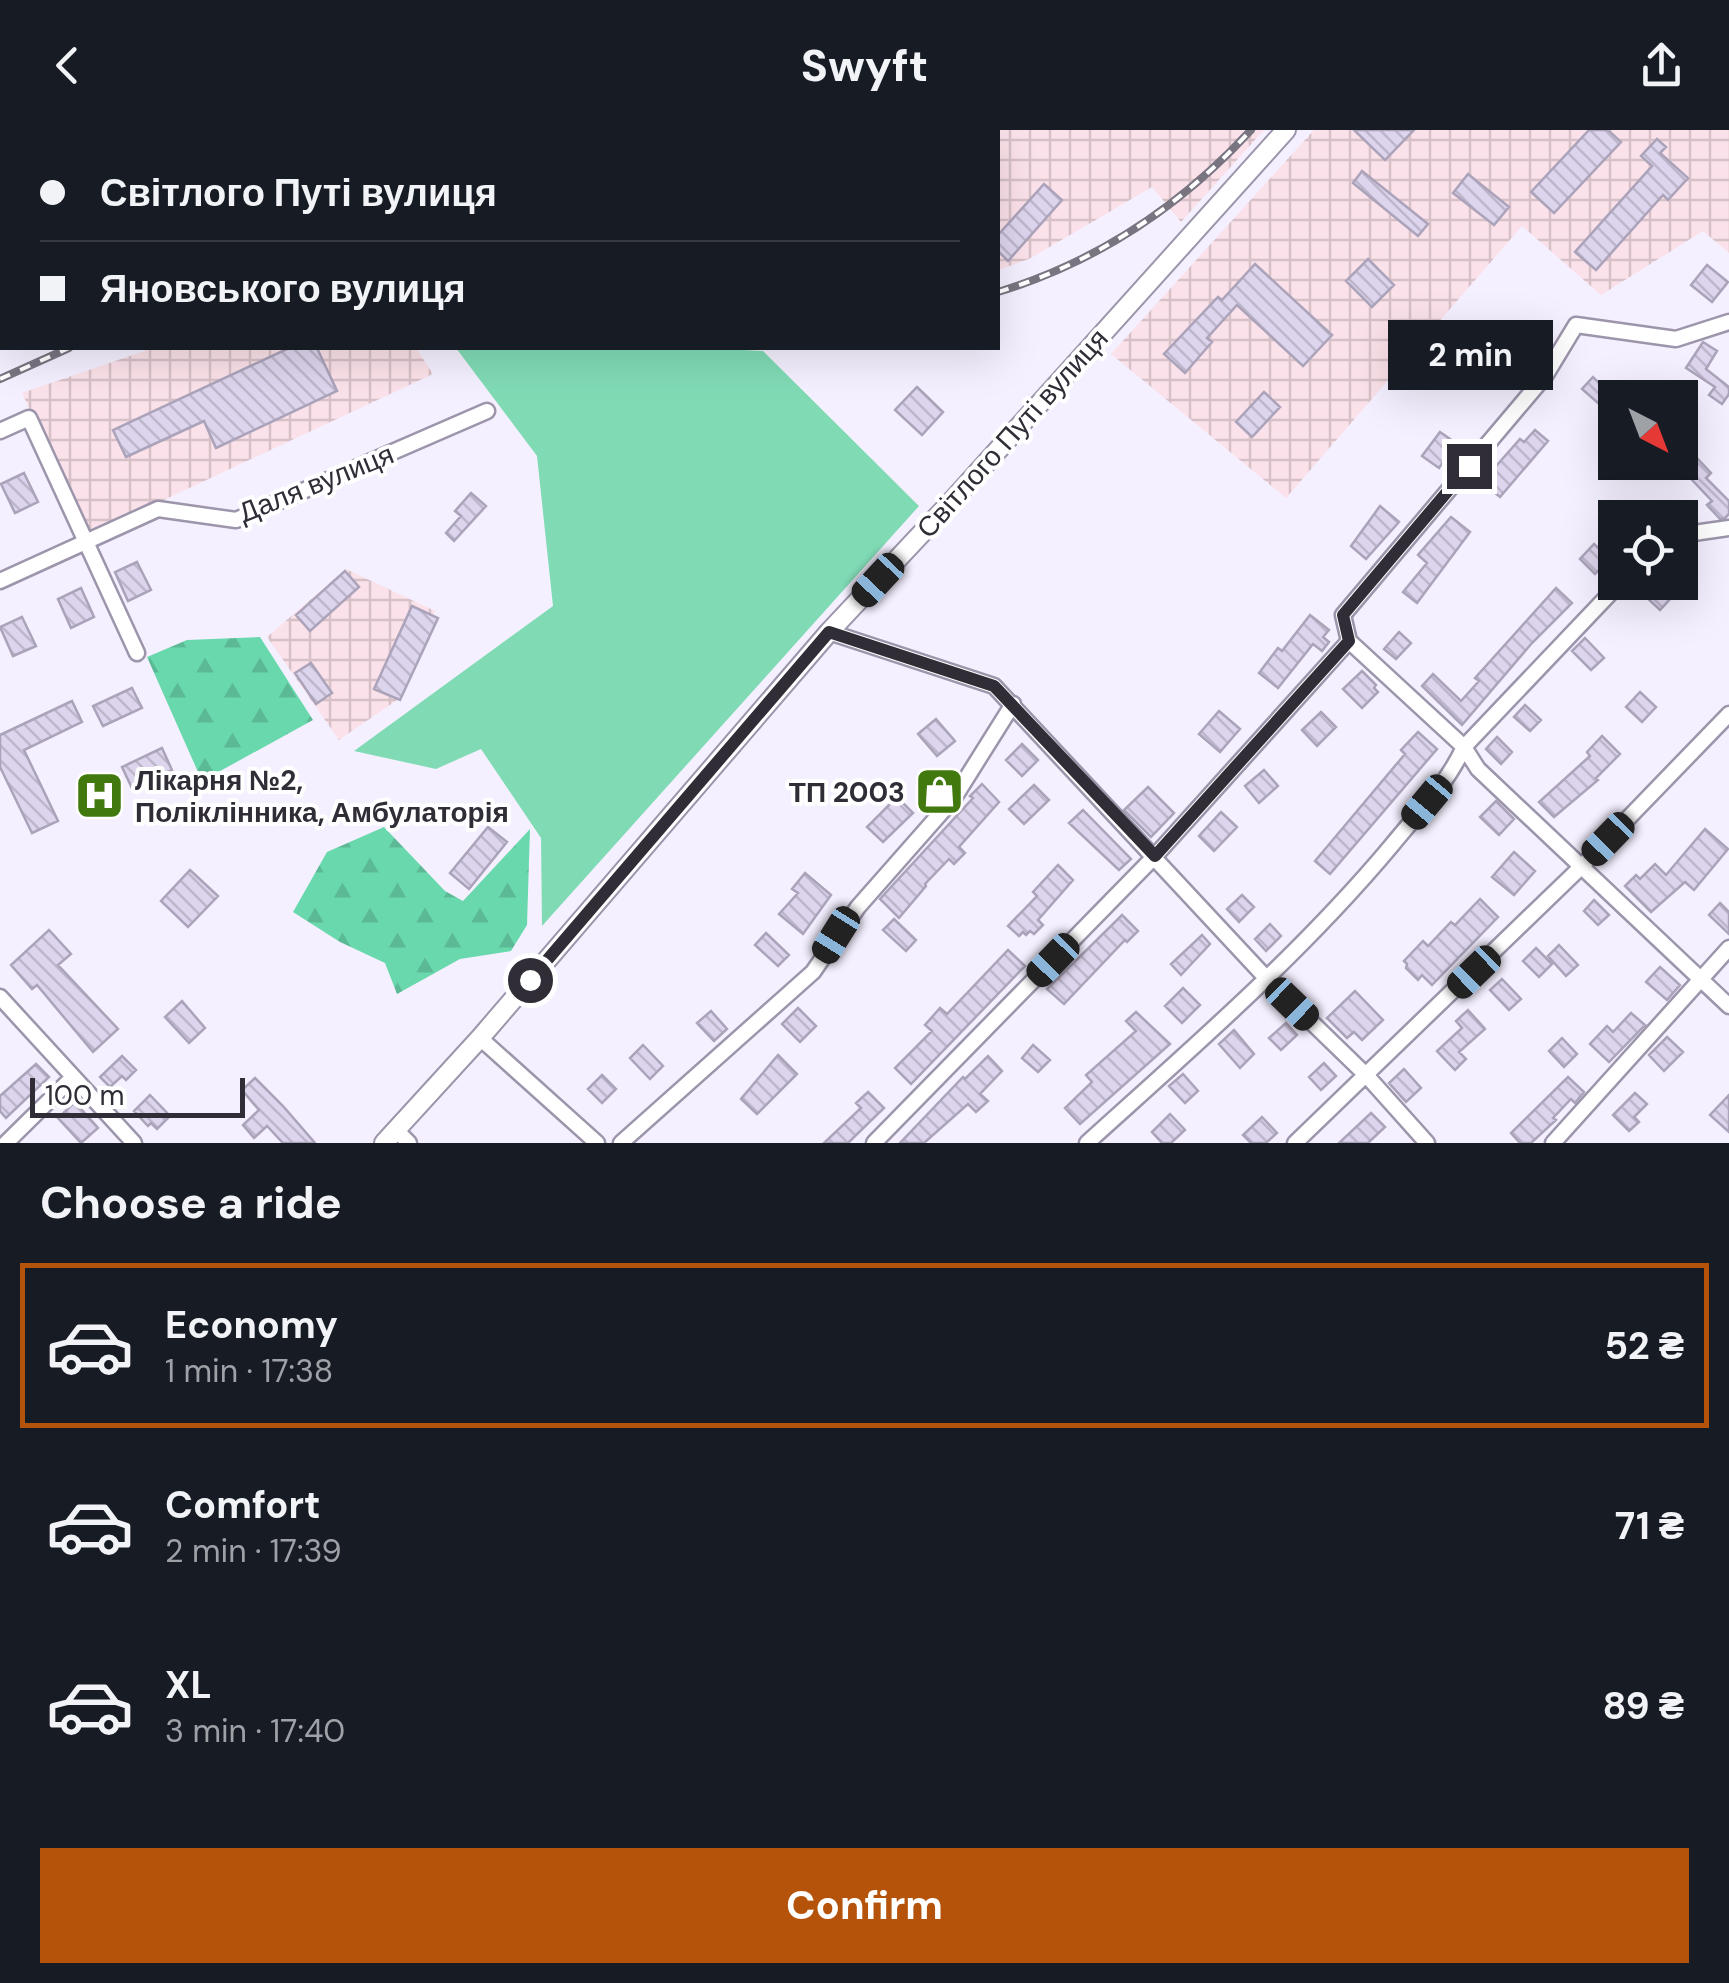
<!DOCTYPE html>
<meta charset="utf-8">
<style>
:root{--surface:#171b24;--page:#242831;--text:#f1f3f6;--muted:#9ea1a6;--line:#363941;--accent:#b45309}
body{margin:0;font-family:"DM Sans",sans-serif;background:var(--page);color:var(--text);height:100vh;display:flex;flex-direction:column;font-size:38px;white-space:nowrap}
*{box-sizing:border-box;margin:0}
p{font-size:32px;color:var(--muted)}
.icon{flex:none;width:55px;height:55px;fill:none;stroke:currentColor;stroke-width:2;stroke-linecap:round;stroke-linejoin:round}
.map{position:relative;height:1013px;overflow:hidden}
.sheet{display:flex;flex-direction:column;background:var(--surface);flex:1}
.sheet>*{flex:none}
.banner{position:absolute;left:0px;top:0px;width:1000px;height:220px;box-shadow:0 10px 40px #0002;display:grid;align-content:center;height:220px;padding:0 40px;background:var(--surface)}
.needle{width:65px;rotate:138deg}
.buttons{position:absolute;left:1598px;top:250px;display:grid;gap:20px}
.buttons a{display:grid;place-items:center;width:100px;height:100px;border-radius:0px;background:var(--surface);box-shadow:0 10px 40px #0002;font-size:50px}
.scale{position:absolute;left:30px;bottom:25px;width:215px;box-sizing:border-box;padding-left:10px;border:5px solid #302d37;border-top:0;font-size:28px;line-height:35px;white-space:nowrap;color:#302d37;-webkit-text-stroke:8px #fff;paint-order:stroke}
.end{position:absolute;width:45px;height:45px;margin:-22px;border:12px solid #302d37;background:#fff;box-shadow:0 0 0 5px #fff}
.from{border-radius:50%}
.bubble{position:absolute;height:70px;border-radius:0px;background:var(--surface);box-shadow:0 10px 40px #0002;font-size:32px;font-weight:700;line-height:70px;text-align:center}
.car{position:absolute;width:30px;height:60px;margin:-30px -15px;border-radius:12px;box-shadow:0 0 8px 2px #0007;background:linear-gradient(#222 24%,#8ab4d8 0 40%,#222 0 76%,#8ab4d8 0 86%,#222 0)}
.banner b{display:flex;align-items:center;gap:35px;height:95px;font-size:38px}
.banner b+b{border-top:2px solid var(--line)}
.banner i{width:25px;height:25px;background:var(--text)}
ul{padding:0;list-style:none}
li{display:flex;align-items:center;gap:30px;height:165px;margin:0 20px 15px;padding:0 20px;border:5px solid transparent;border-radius:0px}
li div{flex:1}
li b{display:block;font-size:38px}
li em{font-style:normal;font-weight:700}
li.on{border-color:var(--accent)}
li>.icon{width:90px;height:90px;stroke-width:1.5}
h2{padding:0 40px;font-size:45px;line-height:120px}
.primary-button{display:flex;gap:20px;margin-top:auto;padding:20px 40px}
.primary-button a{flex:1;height:115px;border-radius:0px;background:var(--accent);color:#fff;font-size:40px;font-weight:700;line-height:115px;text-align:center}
header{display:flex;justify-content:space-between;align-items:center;height:130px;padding:0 40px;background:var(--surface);font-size:45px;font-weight:700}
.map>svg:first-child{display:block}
.industrial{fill:url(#industrial-grid)}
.forest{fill:url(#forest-firs)}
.garden{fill:#80dbb5}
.building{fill:url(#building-back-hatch);stroke:#aba3ba;stroke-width:2.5}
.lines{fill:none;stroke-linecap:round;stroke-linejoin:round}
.minor-casing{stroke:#9c95ab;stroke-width:19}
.major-casing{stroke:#9c95ab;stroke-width:22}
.minor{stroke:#fff;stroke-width:14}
.major{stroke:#fff;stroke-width:18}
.rail-casing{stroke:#787480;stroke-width:8}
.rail{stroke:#fff;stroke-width:4;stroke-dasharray:11;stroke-linecap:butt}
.route{stroke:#302d37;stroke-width:12}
.labels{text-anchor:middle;stroke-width:8;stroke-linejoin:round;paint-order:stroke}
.street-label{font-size:28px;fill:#302d37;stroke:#fff}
.poi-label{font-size:28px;font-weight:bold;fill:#302d37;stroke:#fff;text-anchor:start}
</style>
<header><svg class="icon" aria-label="back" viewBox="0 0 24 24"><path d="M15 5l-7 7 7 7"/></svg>Swyft<svg class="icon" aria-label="share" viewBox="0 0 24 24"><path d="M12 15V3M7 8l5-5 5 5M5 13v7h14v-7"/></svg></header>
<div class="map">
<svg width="1729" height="1013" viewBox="0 0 1729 1013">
<defs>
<pattern id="industrial-grid" width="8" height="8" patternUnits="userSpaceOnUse" patternTransform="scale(2.5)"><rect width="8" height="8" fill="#fbe1e9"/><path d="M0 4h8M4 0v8" fill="none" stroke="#d7c1c8"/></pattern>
<pattern id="forest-firs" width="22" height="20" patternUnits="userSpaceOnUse" patternTransform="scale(2.5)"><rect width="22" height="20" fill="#69d8ac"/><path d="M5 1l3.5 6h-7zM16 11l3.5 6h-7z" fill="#5bba95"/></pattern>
<pattern id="building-back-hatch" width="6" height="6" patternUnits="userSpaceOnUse" patternTransform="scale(2.5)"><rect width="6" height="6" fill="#ddd5ed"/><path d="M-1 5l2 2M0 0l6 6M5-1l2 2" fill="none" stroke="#beb7cc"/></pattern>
</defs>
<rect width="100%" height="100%" fill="#f5f0ff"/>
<path class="industrial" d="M549 0H1264L1181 92 1152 57 1029 129 998 140V2H544Z
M1314 0H1729V123L1703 101 1601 165 1522 96 1286 368 1111 224Z
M153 218H416L433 244 87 406 22 263Z
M346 439 435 481 400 568 339 610 267 507Z"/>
<path class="forest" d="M260 507 313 590 202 651 147 527 187 510Z
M384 697 445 761 463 771 530 699 527 795 511 821 460 829 397 864 385 833 340 812 293 782 327 722Z"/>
<path class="garden" d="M456 218H704L763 221 919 376 542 796 541 708 481 619 436 639 354 621 553 476 537 326Z"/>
<path class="building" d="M1354 0H1414L1385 30Z
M1589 0H1608L1621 12 1554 83 1531 62Z
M1657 9 1666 17 1660 23 1688 48 1668 70 1663 65 1596 140 1575 122 1652 36 1641 26Z
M1362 41 1428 94 1418 106 1353 53Z
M1468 44 1509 77 1494 95 1453 63Z
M1044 54 1062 70 1008 131 998 121V105Z
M1368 129 1394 155 1372 177 1346 151Z
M1255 134 1332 205 1303 236 1237 175 1207 208 1212 212 1185 243 1164 224 1218 167 1222 170Z
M1707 135 1728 152 1712 172 1691 155Z
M1703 212 1717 221 1706 239 1729 257V264L1722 274 1709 265 1715 257 1686 238Z
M289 218H317L337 261 216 318 204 291 126 327 113 300Z
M1593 247 1615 270V288L1582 259Z
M917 257 943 282 922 305 895 280Z
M1264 262 1280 277 1252 307 1236 292Z
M1535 300 1548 311 1500 367 1482 352 1520 309 1524 312Z
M1440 302 1456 313 1439 338 1422 326Z
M1697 328 1711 343 1706 348 1729 371V384L1725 388 1720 389 1707 375 1712 371 1675 332H1692Z
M24 343 38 372 15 383 1 354Z
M471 363 486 376 454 411 446 403 461 386 455 381Z
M1380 376 1399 392 1366 429 1351 416Z
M1451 387 1470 402 1417 473 1403 462 1427 433 1418 425Z
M1594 414 1610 429 1595 444 1580 429Z
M137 432 151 460 128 471 115 442Z
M345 441 359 457 310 501 296 485Z
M1655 454 1671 468 1660 480 1644 465Z
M81 458 94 487 71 498 58 469Z
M1556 458 1572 473 1532 513 1462 595 1422 556 1433 544 1461 571 1479 551 1475 548Z
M412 476 438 488 400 570 374 559Z
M1310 485 1329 500 1323 507 1329 512 1322 521 1313 514 1278 558 1259 543 1278 518 1282 521Z
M22 487 36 516 13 526 0 497Z
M1399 502 1411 513 1396 529 1384 519Z
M1585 508 1604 528 1591 540 1572 521Z
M311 533 332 563 316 574 295 543Z
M1362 541 1376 555 1374 558 1378 562 1362 578 1343 559Z
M132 558 142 578 103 596 93 576Z
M1640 562 1656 577 1642 592 1626 577Z
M72 571 82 592 24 620 58 691 32 703 0 637V605Z
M1525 575 1541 590 1530 601 1514 587Z
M1219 581 1240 599 1220 622 1199 604Z
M1321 582 1336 597 1317 616 1302 600Z
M936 589 955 611 937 626 918 604Z
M1418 602 1437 619 1330 744 1315 731 1405 624 1401 620Z
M1602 606 1620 624 1596 648 1598 650 1554 687 1539 672 1590 626 1587 622Z
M1497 607 1512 622 1501 634 1486 619Z
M1022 614 1038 630 1022 646 1006 630Z
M162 618 172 640 132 658 122 637Z
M1264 640 1278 656 1259 673 1245 656Z
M982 654 999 672 959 717 965 723 954 734 949 729 925 754 926 756 899 788 880 769 973 668 970 666Z
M1034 655 1049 670 1024 694 1009 679Z
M1148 657 1174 683 1151 707 1124 680Z
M897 667 913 683 883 712 867 697Z
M1496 671 1514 689 1499 705 1480 687Z
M1083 680 1131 729 1119 740 1069 693Z
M1221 682 1237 697 1214 721 1199 706Z
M488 697 507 712 469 759 450 743Z
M1705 699 1728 719 1694 760 1685 752 1651 782 1625 756 1636 745 1640 749 1655 734 1666 745Z
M1514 722 1535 741 1514 765 1492 747Z
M1058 735 1073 750 1038 790 1043 795 1034 804 1030 801 1026 805 1023 802 1019 806 1008 796 1037 766 1033 762Z
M190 740 218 766 188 797 161 771Z
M805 743 831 765 803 804 779 784 798 763 792 759Z
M1242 765 1254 777 1239 792 1227 779Z
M1480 769 1498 787 1432 855 1422 845 1418 850 1406 838 1407 834 1404 831 1423 811 1428 816 1451 792 1455 795Z
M1594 770 1609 785 1598 795 1584 781Z
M1720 773 1729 782V804L1709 785Z
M1122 785 1138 801 1127 812 1125 810 1064 874 1047 859Z
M894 789 916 810 906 821 883 800Z
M1270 794 1281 806 1266 821 1255 809Z
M49 800 71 824 58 835 118 899 93 922 37 855 32 859 11 835Z
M766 803 789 825 778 836 755 815Z
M1202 805 1210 814 1181 845 1171 834Z
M1559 815 1578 835 1566 846 1548 826Z
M1536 818 1552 834 1539 847 1523 831Z
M1008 820 1025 836 911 954 895 938 932 901 925 895 940 878 947 884Z
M1660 837 1680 855 1667 870 1646 852Z
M1502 849 1521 869 1509 880 1490 860Z
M1183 858 1200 875 1182 893 1165 876Z
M1355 861 1383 890 1362 910 1354 902 1347 908 1327 888Z
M182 871 205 898 189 913 165 887Z
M798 878 816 896 800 912 782 894Z
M1468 880 1485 899 1459 922 1466 929 1455 940 1437 921 1462 898 1456 891Z
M711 881 727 899 714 911 697 893Z
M1136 882 1170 914 1080 994 1065 978 1092 952 1086 945 1136 901 1126 891Z
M1631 883 1645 895 1609 932 1590 914 1607 896 1613 902Z
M1286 893 1297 905 1281 920 1269 908Z
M1234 900 1254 924 1240 938 1219 914Z
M1667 907 1683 922 1664 941 1649 925Z
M1562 908 1577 924 1564 937 1549 921Z
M643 915 663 936 650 949 630 928Z
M1033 915 1050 930 1038 942 1022 928Z
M778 925 797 944 757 984 741 969Z
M122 926 136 940 126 950 122 946 110 957 100 947Z
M988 926 1002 941 980 964 988 971 976 982 968 974 924 1013H900L963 947 965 949Z
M1324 933 1336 946 1321 960 1309 947Z
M36 934 49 947 6 988 0 981V966Z
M1404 939 1421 958 1406 972 1389 953Z
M1183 944 1198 961 1185 973 1169 956Z
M602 945 616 959 602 973 588 959Z
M1568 947 1584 962 1575 973 1571 969 1553 988 1556 990 1531 1013H1520L1511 1003Z
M255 948 283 976 315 1013H283L267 996 254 1008 243 995 259 980 242 960Z
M868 962 884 978 848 1013H824L861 978 856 973Z
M1635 963 1647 974 1634 987 1639 992 1629 1001 1613 985Z
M150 965 170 986 157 999 151 993 148 996 134 981Z
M1729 965V1002L1710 985Z
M75 972 98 998 81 1013 58 988Z
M1371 983 1385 997 1368 1013H1339Z
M1170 984 1185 1000 1171 1013H1162L1152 1002Z
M1262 987 1277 1003 1266 1013H1251L1243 1005Z"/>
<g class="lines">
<defs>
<path id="minor" d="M39 2 40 0
M258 2 259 0
M0 78 2 73
M0 173 2 171
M1729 192 1676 209 1576 195 1545 246 1343 485 1349 511 1464 617 1478 639 1729 876
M0 301 29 288 137 523
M1680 405 1729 398
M0 451 158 379 236 390 487 281
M829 502 994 556 1268 850 1367 946 1427 1013
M0 867 134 1013
M480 908 597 1013
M396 1000 409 1013
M6 1013 72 948
M621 1013 813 842 858 777 954 668 1013 574
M874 1013 1155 726 1349 511
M1087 1013C1193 917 1301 824 1392 715 1418 683 1447 654 1464 617L1621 452
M1295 1013 1581 737 1729 584
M1553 1013 1729 818"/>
<path id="major" d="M384 1013 480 908 829 502 952 371 1286 0"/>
</defs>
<use href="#minor" class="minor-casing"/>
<use href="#major" class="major-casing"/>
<use href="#minor" class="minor"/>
<use href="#major" class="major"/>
<defs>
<path id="rail" d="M506 2 512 0
M998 162C1097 132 1181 76 1251 0
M0 249 69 218"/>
</defs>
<use href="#rail" class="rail-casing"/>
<use href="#rail" class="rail"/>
</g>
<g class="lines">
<path class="route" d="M530 850 829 502 994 556 1155 726 1349 511 1343 485 1469 336"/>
</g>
<defs>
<symbol id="shop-square" viewBox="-11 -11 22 22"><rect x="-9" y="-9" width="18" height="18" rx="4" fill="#41790e" stroke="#fff"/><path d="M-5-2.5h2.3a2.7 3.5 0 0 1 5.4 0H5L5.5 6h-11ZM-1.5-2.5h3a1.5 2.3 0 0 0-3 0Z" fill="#fff"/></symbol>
<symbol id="hospital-square" viewBox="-11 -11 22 22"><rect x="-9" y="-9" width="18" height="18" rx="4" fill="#41790e" stroke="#fff"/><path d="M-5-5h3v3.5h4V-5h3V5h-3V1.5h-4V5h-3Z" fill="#fff"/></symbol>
</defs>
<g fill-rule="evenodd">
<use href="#shop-square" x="912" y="634" width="55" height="55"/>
<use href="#hospital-square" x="72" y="638" width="55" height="55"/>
</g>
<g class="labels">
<g class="street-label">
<text transform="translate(1012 303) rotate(-48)" y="10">Світлого Путі вулиця</text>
<text transform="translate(316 353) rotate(-22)" y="10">Даля вулиця</text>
</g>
<g class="poi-label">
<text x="135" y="660">Лікарня №2,<tspan x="135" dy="32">Поліклінника, Амбулаторія</tspan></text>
<text x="905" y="672" text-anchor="end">ТП 2003</text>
</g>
</g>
</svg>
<div class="buttons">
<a><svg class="needle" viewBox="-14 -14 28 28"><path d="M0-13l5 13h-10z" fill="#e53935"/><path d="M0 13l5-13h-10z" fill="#9ea1a6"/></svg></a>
<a><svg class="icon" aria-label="locate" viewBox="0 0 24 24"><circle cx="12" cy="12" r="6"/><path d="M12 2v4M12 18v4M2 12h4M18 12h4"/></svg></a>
</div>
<div class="scale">100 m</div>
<i class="end from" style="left:530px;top:850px"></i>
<i class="end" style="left:1469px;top:336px"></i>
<div class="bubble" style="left:1388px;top:190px;width:165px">2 min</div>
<i class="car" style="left:878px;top:450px;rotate:223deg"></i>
<i class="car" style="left:1427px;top:672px;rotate:220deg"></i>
<i class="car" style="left:1608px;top:709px;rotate:224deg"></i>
<i class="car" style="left:836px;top:805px;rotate:212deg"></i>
<i class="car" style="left:1053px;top:830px;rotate:224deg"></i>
<i class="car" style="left:1474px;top:842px;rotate:226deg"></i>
<i class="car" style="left:1292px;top:874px;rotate:134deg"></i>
<div class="banner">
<b><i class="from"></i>Світлого Путі вулиця</b>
<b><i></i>Яновського вулиця</b>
</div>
</div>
<section class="sheet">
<h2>Choose a ride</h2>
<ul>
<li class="on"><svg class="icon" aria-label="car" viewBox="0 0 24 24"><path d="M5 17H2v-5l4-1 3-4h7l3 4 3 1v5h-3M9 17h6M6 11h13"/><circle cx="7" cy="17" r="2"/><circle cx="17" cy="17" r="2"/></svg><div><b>Economy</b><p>1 min · 17:38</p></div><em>52 ₴</em></li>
<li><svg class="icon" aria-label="car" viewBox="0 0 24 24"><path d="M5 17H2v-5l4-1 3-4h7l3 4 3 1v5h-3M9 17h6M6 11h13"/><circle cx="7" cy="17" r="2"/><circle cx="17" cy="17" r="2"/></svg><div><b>Comfort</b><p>2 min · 17:39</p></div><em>71 ₴</em></li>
<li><svg class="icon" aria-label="car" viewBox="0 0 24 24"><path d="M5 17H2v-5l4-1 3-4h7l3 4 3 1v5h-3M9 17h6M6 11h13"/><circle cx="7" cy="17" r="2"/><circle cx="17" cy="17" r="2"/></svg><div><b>XL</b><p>3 min · 17:40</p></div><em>89 ₴</em></li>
</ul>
<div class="primary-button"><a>Confirm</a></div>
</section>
